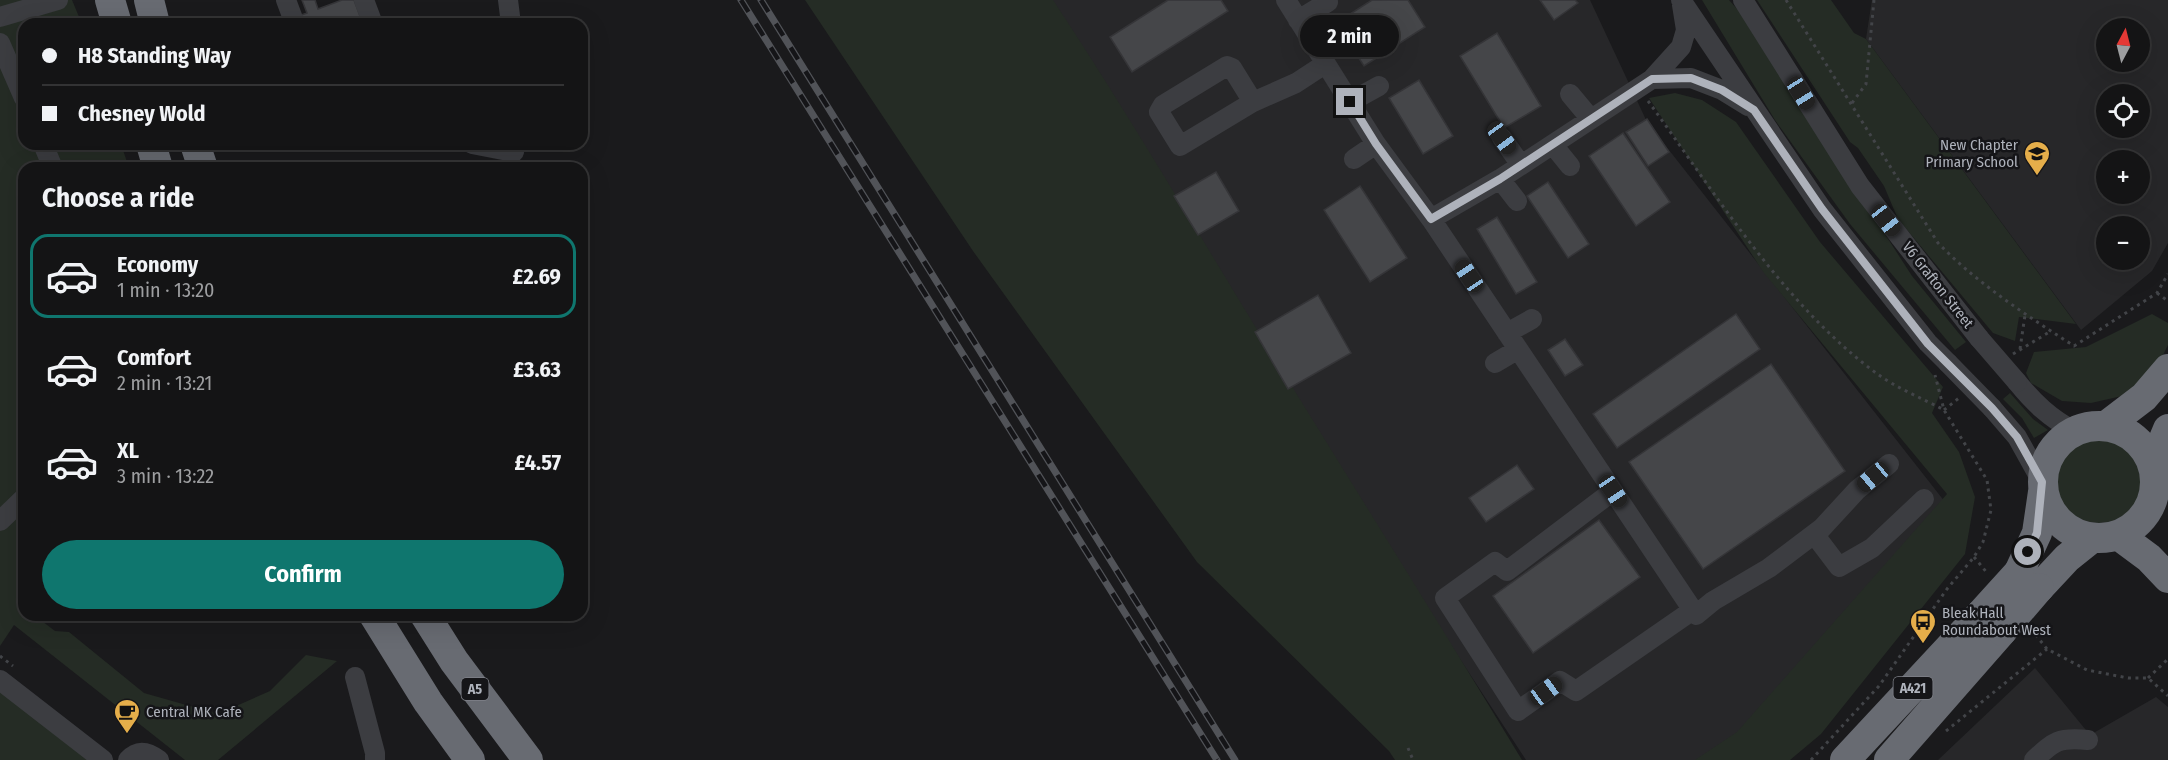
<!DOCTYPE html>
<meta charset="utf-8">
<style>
:root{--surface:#141415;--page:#212122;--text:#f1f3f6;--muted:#9d9ea0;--line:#333334;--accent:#0f766e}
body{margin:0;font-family:"Fira Sans Condensed",sans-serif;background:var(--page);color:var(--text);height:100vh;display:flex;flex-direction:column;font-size:22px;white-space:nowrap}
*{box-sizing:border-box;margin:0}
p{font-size:20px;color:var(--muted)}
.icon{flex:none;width:33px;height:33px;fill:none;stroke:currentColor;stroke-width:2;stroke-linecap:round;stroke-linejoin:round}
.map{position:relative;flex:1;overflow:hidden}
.details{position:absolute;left:18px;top:162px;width:570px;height:459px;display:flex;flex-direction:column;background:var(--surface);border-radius:18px;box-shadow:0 6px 24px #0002,0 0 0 2px var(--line)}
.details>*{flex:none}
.guide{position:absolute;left:18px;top:18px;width:570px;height:132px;border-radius:18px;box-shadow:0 6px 24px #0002,0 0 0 2px var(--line);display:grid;align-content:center;height:132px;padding:0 24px;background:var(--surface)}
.needle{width:39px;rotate:7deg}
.controls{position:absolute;left:2096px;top:18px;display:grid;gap:12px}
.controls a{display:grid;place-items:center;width:54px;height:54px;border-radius:50%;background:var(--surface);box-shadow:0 6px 24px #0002,0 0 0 2px var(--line);font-size:30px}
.end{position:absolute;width:27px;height:27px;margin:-14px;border:8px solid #aeb2bb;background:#111;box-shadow:0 0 0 3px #111}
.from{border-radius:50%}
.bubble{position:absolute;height:42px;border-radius:21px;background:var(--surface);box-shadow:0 6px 24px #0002,0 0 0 2px var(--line);font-size:20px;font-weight:700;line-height:42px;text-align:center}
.car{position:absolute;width:18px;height:36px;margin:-18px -9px;border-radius:8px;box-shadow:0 0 4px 2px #0007;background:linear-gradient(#222 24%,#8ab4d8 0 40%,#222 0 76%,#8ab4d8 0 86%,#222 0)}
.guide b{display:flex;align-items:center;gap:21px;height:57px;font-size:22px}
.guide b+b{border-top:2px solid var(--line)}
.guide i{width:15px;height:15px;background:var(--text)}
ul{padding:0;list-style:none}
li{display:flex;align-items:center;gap:18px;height:84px;margin:0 12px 9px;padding:0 12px;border:3px solid transparent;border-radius:18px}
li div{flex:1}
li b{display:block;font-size:22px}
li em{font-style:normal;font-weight:700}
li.active{border-color:var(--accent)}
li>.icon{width:54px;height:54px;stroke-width:1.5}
h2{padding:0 24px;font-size:27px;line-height:72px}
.button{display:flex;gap:12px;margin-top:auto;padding:12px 24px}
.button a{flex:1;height:69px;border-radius:36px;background:var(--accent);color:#fff;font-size:24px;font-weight:700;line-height:69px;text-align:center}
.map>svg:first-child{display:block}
.built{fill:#272729;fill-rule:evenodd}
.green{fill:#252c25}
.building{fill:#454649;stroke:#353538;stroke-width:1.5}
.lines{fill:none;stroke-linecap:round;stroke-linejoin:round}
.path{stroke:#424448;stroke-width:3;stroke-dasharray:3 4.5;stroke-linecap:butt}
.minor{stroke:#3c3d41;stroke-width:20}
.highway{stroke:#686b72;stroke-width:30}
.rail-casing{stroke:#515358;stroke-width:7}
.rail{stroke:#151518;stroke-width:4.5;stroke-dasharray:14;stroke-linecap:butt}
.minor-bridge{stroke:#3c3d41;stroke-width:20}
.highway-bridge{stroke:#686b72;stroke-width:30}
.route{stroke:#aeb2bb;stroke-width:8}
.labels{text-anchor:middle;stroke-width:5;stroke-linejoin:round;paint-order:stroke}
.shield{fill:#151518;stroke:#80838a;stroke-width:1.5}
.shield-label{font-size:14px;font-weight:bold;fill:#aeb2bb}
.poi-label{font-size:15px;fill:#aeb2bb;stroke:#151518;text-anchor:start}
.street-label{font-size:15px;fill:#aeb2bb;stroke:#151518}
</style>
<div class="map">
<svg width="2168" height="760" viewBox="0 0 2168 760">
<rect width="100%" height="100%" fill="#1a1a1c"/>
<path class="built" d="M1048 0H1590L1647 122 1945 502 1738 734 1699 760H1526L1288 396Z
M1872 0H2168V243L2152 271 2081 330 1866 39ZM2106 28H2139V62H2106ZM2106 94H2139V128H2106ZM2106 160H2139V194H2106ZM2106 226H2139V260H2106Z
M2035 668 2090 735 2156 697 2168 707V760H1938Z"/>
<path class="green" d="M0 0H72L82 24H24V144H121L129 168H24V615H34L55 631 69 632 144 693 218 714 270 691 306 655 337 661 218 760H185L14 625 0 646Z
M805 0H1053C1129 115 1198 233 1270 351 1354 487 1439 623 1522 760H1395L1389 751 1197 562 973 251Z
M1702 0H1729L1746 19 1912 276 1966 342 1955 350 1850 224 1775 120Z
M1757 0H1831L1854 33 1866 39 2076 324 2019 317 2015 341 1993 333 1898 219 1884 186 1858 148 1850 142Z
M1675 93 1702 100 1736 122 1820 242 1943 387 1932 413 1959 452 1975 497 1965 554 1821 734 1790 760H1695L1737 732 1947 494 1764 273 1649 98Z
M2152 314 2168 323V345L2156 369 2122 396 2091 403 2062 401 2031 383 2026 373 2034 352 2086 347Z
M2010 393 2033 419 2048 430 2034 438 2022 418 2003 399Z
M2055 479a44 44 0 1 1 88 0a44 44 0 1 1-88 0Z
M0 680 89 760H0Z"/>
<path class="building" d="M302 0H315L318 9 342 0H354L363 24H299L296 17 307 13Z
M1168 0H1221L1228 11 1132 72 1110 37Z
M1372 0H1408L1425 27 1364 66 1336 23Z
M1540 0H1575L1578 3 1554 20Z
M1497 33 1541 106 1504 128 1460 56Z
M1419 80 1453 136 1423 154 1389 98Z
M1647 119 1669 152 1648 166 1626 132Z
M1623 133 1670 202 1636 226 1589 156Z
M1216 172 1239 211 1198 235 1174 196Z
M1548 182 1589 244 1568 258 1527 196Z
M1360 186 1407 258 1370 282 1324 210Z
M1497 217 1537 282 1516 294 1477 229Z
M1318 295 1351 353 1288 389 1255 332Z
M1736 314 1760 349 1617 448 1593 414Z
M1565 339 1583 365 1565 376 1548 350Z
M1771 364 1845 471 1703 569 1629 462Z
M1517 465 1534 489 1486 522 1469 498Z
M1599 520 1640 577 1533 653 1493 596Z"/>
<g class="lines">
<path class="path" d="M1786 0 1938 243C1978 284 2026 315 2074 346L2157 293 2168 274
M1648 101C1716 194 1783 304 1876 373 1896 388 1922 398 1944 410
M1852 103 1866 84 1874 0
M2157 293 2168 301
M2020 349 2025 315
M2013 354 2051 331
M1944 410 1959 398
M1974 557 1988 574
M2031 629 2047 649 2087 670 2128 678H2148L2168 696
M0 656 13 666
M2148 678 2168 659
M1946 731 2047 649
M1408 748 1413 760
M1811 760 1879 686 1947 589 1974 557 1983 542 1991 510 1987 480 1944 410 1935 375"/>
<path class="minor" d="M286 0 295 24
M364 0 373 24
M508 0 511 24
M1286 0 1376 144 1431 219 1696 615 1713 601 1769 568 1822 528 1857 490 1889 464
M1681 0 1822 209 1928 343 1948 363
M1743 0 1860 186 1979 338
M0 17 58 0
M1298 20 1328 2
M0 43 24 98
M1652 79 1691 78 1722 90 1748 106
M1570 94 1590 118
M1253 102 1232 68 1227 66 1163 105 1159 112 1180 146 1253 102 1296 83 1325 64
M1350 102 1379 86
M1502 138 1521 165
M43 144 53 168
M472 144 514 152V144
M1553 145 1570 166
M1354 159 1376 144
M1500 179 1517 201
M1431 219 1500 179 1652 79 1681 47 1686 30 1682 5
M1507 333 1532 319
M1495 363 1517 350
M2017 382C2034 403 2050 418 2074 431
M1992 408 2017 437 2042 482
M1613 491 1507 571 1495 562 1445 598 1518 711 1560 681 1576 691 1693 610
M0 521 24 498
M1814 534 1839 567 1872 548 1924 499
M355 677 375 753V760
M0 680 103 760
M128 760C138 749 147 751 159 760
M2034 760C2054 741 2059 737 2088 740"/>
<path class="highway" d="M110 0 117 24
M149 0 155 24
M151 144 158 168
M195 144 203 168
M2043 482a56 56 0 1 1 112 0a56 56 0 1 1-112 0Z
M2106 426 2144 397 2168 369
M2153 465 2168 429
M2118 535 2149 558 2168 578
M2019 572 2037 533 2043 492
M2039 588 2067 558 2092 538
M374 615 428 702 470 760
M425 615 454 661 528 760
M1845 760 1980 615
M1889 760 2002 631"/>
<defs>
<path id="rail" d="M741 0 1217 760
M761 0 1235 760"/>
</defs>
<use href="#rail" class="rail-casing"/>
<use href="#rail" class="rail"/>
<path class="minor-bridge" d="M1979 338 2017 382
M1948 363 1992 408"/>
<path class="highway-bridge" d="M1980 615 2019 572
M2002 631 2039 588"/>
</g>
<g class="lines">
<path class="route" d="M1350 102 1376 144 1431 219 1500 179 1652 79 1691 78 1722 90 1754 110 1822 209 1928 344 1992 408 2017 437 2042 482 2037 533 2028 552"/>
</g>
<defs>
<symbol id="school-pin" viewBox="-11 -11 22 30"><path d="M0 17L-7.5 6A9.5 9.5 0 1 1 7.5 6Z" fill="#e5ae4a" stroke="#151518"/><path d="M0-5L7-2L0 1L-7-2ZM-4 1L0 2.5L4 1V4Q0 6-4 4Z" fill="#111"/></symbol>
<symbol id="bus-pin" viewBox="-11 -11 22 30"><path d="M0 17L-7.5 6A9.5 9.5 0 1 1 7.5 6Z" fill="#e5ae4a" stroke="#151518"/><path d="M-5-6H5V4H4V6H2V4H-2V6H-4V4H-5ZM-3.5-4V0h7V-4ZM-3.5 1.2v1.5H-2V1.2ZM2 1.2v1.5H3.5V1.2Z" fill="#111"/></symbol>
<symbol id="cafe-pin" viewBox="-11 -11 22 30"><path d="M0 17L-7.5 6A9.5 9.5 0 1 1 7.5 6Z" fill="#e5ae4a" stroke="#151518"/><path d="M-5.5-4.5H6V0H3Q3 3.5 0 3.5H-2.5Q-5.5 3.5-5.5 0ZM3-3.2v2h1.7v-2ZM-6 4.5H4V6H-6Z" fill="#111"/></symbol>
</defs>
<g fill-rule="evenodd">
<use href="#school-pin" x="2022" y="139" width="30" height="40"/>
<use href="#bus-pin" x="1908" y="607" width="30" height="40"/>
<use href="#cafe-pin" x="112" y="697" width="30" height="40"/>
</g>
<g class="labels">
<g class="shield">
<rect x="1893.5" y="677" width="39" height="22" rx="4.5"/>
<rect x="461.5" y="678" width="27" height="22" rx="4.5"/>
</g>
<g class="shield-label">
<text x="1913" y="693">A421</text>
<text x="475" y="694">A5</text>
</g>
<g class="poi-label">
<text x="2018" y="150" text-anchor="end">New Chapter<tspan x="2018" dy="17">Primary School</tspan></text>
<text x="1942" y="618">Bleak Hall<tspan x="1942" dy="17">Roundabout West</tspan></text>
<text x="146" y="717">Central MK Cafe</text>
</g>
<g class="street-label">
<text transform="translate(1938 285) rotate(52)" y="5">V6 Grafton Street</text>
</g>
</g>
</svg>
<div class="controls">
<a><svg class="needle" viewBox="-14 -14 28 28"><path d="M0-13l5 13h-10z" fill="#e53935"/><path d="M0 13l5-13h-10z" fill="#9d9ea0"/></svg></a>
<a><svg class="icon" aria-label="locate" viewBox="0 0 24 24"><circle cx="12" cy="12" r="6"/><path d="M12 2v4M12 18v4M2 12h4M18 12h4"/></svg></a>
<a>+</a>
<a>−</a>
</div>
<i class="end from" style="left:2028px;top:552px"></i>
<i class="end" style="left:1350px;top:102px"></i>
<div class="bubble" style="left:1300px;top:15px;width:99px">2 min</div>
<i class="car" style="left:1801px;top:93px;rotate:148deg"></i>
<i class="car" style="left:1502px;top:138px;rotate:144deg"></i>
<i class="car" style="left:1886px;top:220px;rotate:142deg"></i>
<i class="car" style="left:1469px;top:276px;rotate:326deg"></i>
<i class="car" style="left:1873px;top:477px;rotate:230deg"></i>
<i class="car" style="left:1613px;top:491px;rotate:146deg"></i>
<i class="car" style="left:1546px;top:691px;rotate:54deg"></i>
<div class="guide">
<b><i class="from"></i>H8 Standing Way</b>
<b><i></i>Chesney Wold</b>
</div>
<section class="details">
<h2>Choose a ride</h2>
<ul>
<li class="active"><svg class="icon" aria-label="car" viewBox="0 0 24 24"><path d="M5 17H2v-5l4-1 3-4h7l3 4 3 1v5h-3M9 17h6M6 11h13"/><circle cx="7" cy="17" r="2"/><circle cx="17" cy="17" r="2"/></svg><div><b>Economy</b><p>1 min · 13:20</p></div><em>£2.69</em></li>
<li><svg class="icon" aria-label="car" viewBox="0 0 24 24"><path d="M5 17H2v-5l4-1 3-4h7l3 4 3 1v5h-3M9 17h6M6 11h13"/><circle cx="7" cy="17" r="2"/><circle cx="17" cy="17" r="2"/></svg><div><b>Comfort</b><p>2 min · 13:21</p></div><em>£3.63</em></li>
<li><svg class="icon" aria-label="car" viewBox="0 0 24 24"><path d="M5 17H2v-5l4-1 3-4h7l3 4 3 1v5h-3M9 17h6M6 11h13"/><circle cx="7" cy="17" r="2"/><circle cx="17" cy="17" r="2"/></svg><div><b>XL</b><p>3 min · 13:22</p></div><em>£4.57</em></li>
</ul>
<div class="button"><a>Confirm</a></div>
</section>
</div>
